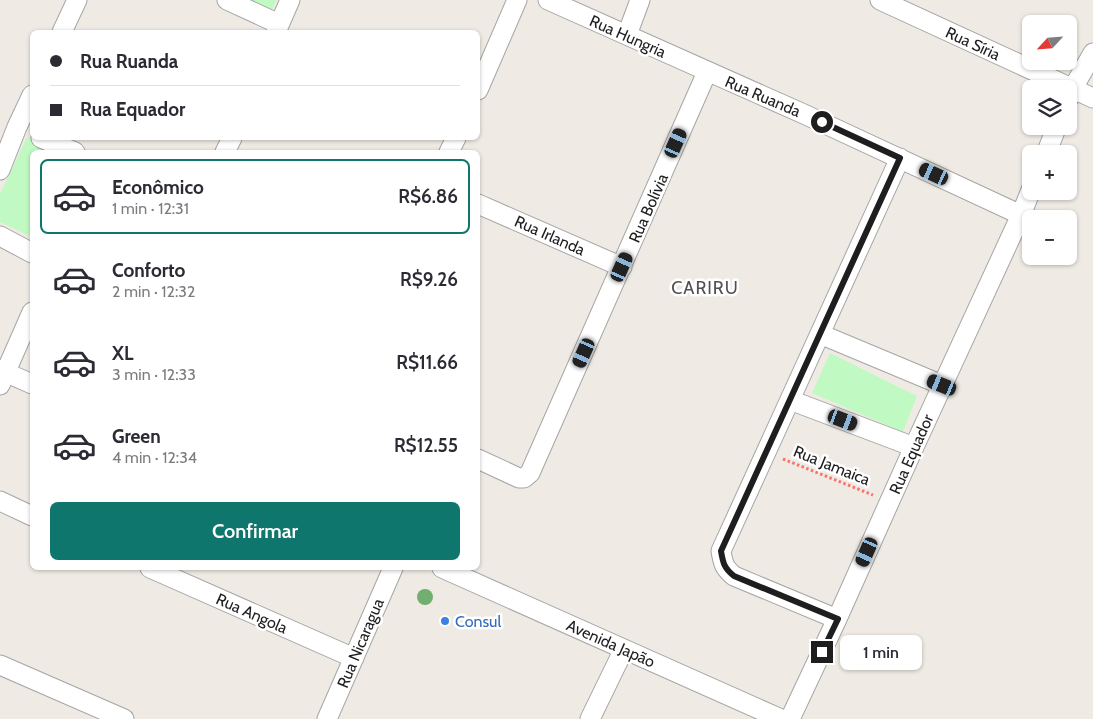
<!DOCTYPE html>
<html lang="pt">
<meta charset="utf-8">
<style>
:root{--surface:#fff;--page:#f7f7f7;--text:#2b2b33;--muted:#7c7c81;--line:#e1e1e2;--accent:#0f766e}
body{margin:0;font-family:Cabin,sans-serif;background:var(--page);color:var(--text);height:100vh;display:flex;flex-direction:column;font-size:19px;white-space:nowrap}
*{box-sizing:border-box;margin:0}
p{font-size:16px;color:var(--muted)}
.icon{flex:none;width:28px;height:28px;fill:none;stroke:currentColor;stroke-width:2;stroke-linecap:round;stroke-linejoin:round}
.map{position:relative;flex:1;overflow:hidden}
.side{position:absolute;left:30px;top:150px;width:450px;height:420px;display:flex;flex-direction:column;background:var(--surface);border-radius:8px;box-shadow:0 1px 4px #0004}
.side>*{flex:none}
.top-card{position:absolute;left:30px;top:30px;width:450px;height:110px;border-radius:8px;box-shadow:0 1px 4px #0004;display:grid;align-content:center;height:110px;padding:0 20px;background:var(--surface)}
.needle{width:32px;rotate:244deg}
.fabs{position:absolute;left:1022px;top:15px;display:grid;gap:10px}
.fabs a{display:grid;place-items:center;width:55px;height:55px;border-radius:8px;background:var(--surface);box-shadow:0 1px 4px #0004;font-size:25px}
.end{position:absolute;width:22px;height:22px;margin:-11px;border:6px solid #1e1e1e;background:#fff;box-shadow:0 0 0 2px #fff}
.from{border-radius:50%}
.bubble{position:absolute;height:35px;border-radius:8px;background:var(--surface);box-shadow:0 1px 4px #0004;font-size:16px;font-weight:600;line-height:35px;text-align:center}
.car{position:absolute;width:15px;height:30px;margin:-15px -8px;border-radius:6px;box-shadow:0 0 4px 1px #0007;background:linear-gradient(#222 24%,#8ab4d8 0 40%,#222 0 76%,#8ab4d8 0 86%,#222 0)}
.top-card b{display:flex;align-items:center;gap:18px;height:48px;font-size:19px}
.top-card b+b{border-top:1px solid var(--line)}
.top-card i{width:12px;height:12px;background:var(--text)}
ul{padding:9px 0 0;list-style:none}
li{display:flex;align-items:center;gap:15px;height:75px;margin:0 10px 8px;padding:0 10px;border:2px solid transparent;border-radius:8px}
li div{flex:1}
li b{display:block;font-size:19px}
li em{font-style:normal;font-weight:600}
li.active{border-color:var(--accent)}
li>.icon{width:45px;height:45px;stroke-width:1.5}
.button{display:flex;gap:10px;margin-top:auto;padding:10px 20px}
.button a{flex:1;height:58px;border-radius:8px;background:var(--accent);color:#fff;font-size:20px;font-weight:600;line-height:58px;text-align:center}
.map>svg:first-child{display:block}
.park{fill:#c0fac2}
.lines{fill:none;stroke-linecap:round;stroke-linejoin:round}
.minor-casing{stroke:#a5a5a5;stroke-width:21}
.path{stroke:#fb7269;stroke-width:3;stroke-dasharray:2.5 2.5;stroke-linecap:butt}
.minor{stroke:#fff;stroke-width:19}
.tree{fill:#72ae6f}
.route{stroke:#1e1e1e;stroke-width:6}
.shop-dot{fill:#3f7fe0;stroke:#fff;stroke-width:2}
.labels{text-anchor:middle;stroke-width:5;stroke-linejoin:round;paint-order:stroke}
.street-label{font-size:16px;fill:#1e1e1e;stroke:#fff}
.shop-label{font-size:16px;fill:#366cbe;stroke:#fff;text-anchor:start}
.neighbourhood-label{font-size:18px;letter-spacing:1px;fill:#515151;stroke:#fff}
</style>
<div class="map">
<svg width="1093" height="719" viewBox="0 0 1093 719">
<rect width="100%" height="100%" fill="#efebe4"/>
<path class="park" d="M251 0H276L272 10Z
M27 137 59 152H32V237L0 222V194Z
M830 353 917 396 903 432 812 393Z"/>
<g class="lines">
<defs>
<path id="minor" d="M227 0 279 24
M548 0 806 115 1021 215
M880 0 1093 98
M62 32 77 0
M276 32 290 0
M627 35 640 0
M478 90 517 0
M1069 98 1073 88 1093 53
M41 138 75 152
M225 152 232 138
M449 152 456 138
M1046 154 1057 126
M0 170 17 127 32 95
M478 204 622 267
M0 236 32 253
M820 334 942 385
M0 370 32 384
M0 385 32 312
M790 400 914 447
M478 459 519 478H524L530 473 707 72
M0 501 32 516
M150 568 354 658
M442 568 781 719
M837 619 734 576C724 568 723 563 721 551L900 158
M0 665 124 719
M327 719 393 568
M590 719 624 649
M790 719 837 619 914 447 1021 215 1031 190"/>
</defs>
<use href="#minor" class="minor-casing"/>
<path class="path" d="M783 459 873 495"/>
<use href="#minor" class="minor"/>
</g>
<circle class="tree" cx="425" cy="597" r="8"/>
<g class="lines">
<path class="route" d="M822 652 838 619 734 576C724 568 723 563 721 551L900 158 822 122"/>
</g>
<circle class="shop-dot" cx="445" cy="621" r="5"/>
<g class="labels">
<g class="street-label">
<text transform="translate(628 36) rotate(24)" y="6">Rua Hungria</text>
<text transform="translate(973 43) rotate(25)" y="6">Rua Síria</text>
<text transform="translate(763 96) rotate(23)" y="6">Rua Ruanda</text>
<text transform="translate(648 208) rotate(-66)" y="6">Rua Bolívia</text>
<text transform="translate(550 235) rotate(24)" y="6">Rua Irlanda</text>
<text transform="translate(911 454) rotate(-66)" y="6">Rua Equador</text>
<text transform="translate(832 465) rotate(22)" y="6">Rua Jamaica</text>
<text transform="translate(252 613) rotate(24)" y="6">Rua Angola</text>
<text transform="translate(360 643) rotate(-67)" y="6">Rua Nicaragua</text>
<text transform="translate(611 643) rotate(24)" y="6">Avenida Japão</text>
</g>
<g class="shop-label">
<text x="455" y="627">Consul</text>
</g>
<g class="neighbourhood-label">
<text x="705" y="294">CARIRU</text>
</g>
</g>
</svg>
<div class="fabs">
<a><svg class="needle" viewBox="-14 -14 28 28"><path d="M0-13l5 13h-10z" fill="#e53935"/><path d="M0 13l5-13h-10z" fill="#7c7c81"/></svg></a>
<a><svg class="icon" aria-label="layers" viewBox="0 0 24 24"><path d="M12 4l9 5-9 5-9-5zM3 14l9 5 9-5"/></svg></a>
<a>+</a>
<a>−</a>
</div>
<i class="end from" style="left:822px;top:122px"></i>
<i class="end" style="left:822px;top:652px"></i>
<div class="bubble" style="left:840px;top:635px;width:82px">1 min</div>
<i class="car" style="left:676px;top:143px;rotate:24deg"></i>
<i class="car" style="left:934px;top:174px;rotate:295deg"></i>
<i class="car" style="left:622px;top:267px;rotate:24deg"></i>
<i class="car" style="left:584px;top:353px;rotate:204deg"></i>
<i class="car" style="left:942px;top:385px;rotate:292deg"></i>
<i class="car" style="left:843px;top:420px;rotate:111deg"></i>
<i class="car" style="left:867px;top:552px;rotate:204deg"></i>
<div class="top-card">
<b><i class="from"></i>Rua Ruanda</b>
<b><i></i>Rua Equador</b>
</div>
<section class="side">
<ul>
<li class="active"><svg class="icon" aria-label="car" viewBox="0 0 24 24"><path d="M5 17H2v-5l4-1 3-4h7l3 4 3 1v5h-3M9 17h6M6 11h13"/><circle cx="7" cy="17" r="2"/><circle cx="17" cy="17" r="2"/></svg><div><b>Econômico</b><p>1 min · 12:31</p></div><em>R$6.86</em></li>
<li><svg class="icon" aria-label="car" viewBox="0 0 24 24"><path d="M5 17H2v-5l4-1 3-4h7l3 4 3 1v5h-3M9 17h6M6 11h13"/><circle cx="7" cy="17" r="2"/><circle cx="17" cy="17" r="2"/></svg><div><b>Conforto</b><p>2 min · 12:32</p></div><em>R$9.26</em></li>
<li><svg class="icon" aria-label="car" viewBox="0 0 24 24"><path d="M5 17H2v-5l4-1 3-4h7l3 4 3 1v5h-3M9 17h6M6 11h13"/><circle cx="7" cy="17" r="2"/><circle cx="17" cy="17" r="2"/></svg><div><b>XL</b><p>3 min · 12:33</p></div><em>R$11.66</em></li>
<li><svg class="icon" aria-label="car" viewBox="0 0 24 24"><path d="M5 17H2v-5l4-1 3-4h7l3 4 3 1v5h-3M9 17h6M6 11h13"/><circle cx="7" cy="17" r="2"/><circle cx="17" cy="17" r="2"/></svg><div><b>Green</b><p>4 min · 12:34</p></div><em>R$12.55</em></li>
</ul>
<div class="button"><a>Confirmar</a></div>
</section>
</div>
